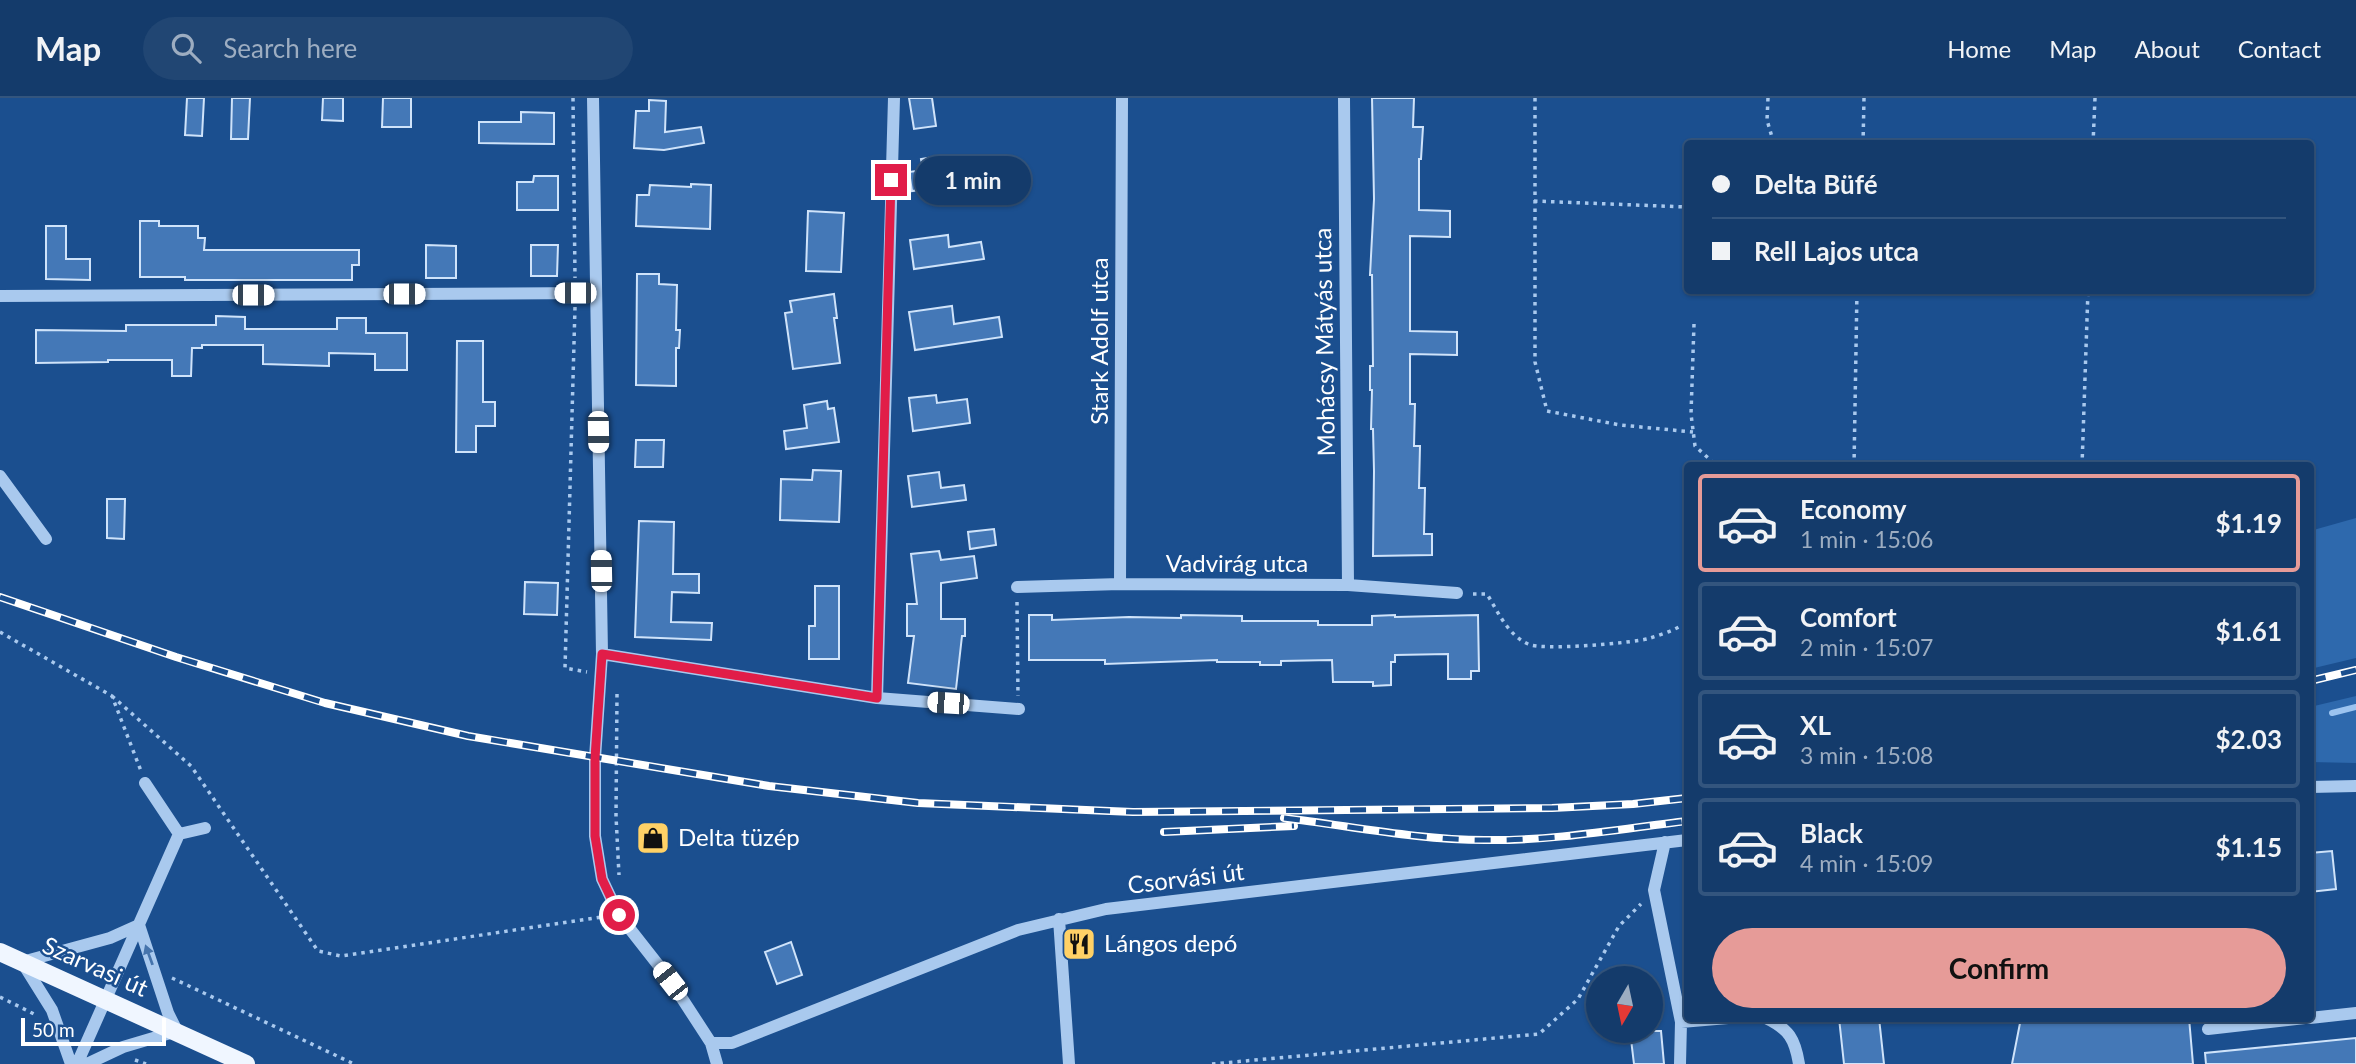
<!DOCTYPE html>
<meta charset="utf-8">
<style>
:root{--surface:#143b6b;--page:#214673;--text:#f1f3f6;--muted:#9dadc1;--line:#33557e;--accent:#e69b98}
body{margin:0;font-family:Lato,sans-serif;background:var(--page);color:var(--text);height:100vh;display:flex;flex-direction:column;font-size:26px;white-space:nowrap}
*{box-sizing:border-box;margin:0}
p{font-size:23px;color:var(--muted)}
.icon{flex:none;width:38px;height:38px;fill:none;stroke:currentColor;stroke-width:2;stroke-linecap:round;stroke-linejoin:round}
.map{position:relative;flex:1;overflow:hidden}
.drawer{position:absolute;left:1684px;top:364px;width:630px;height:560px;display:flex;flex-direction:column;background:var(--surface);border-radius:7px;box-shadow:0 2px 5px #0004,0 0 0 2px var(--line)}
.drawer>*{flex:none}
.top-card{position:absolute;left:1684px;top:42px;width:630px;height:154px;border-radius:7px;box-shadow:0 2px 5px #0004,0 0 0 2px var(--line);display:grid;align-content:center;height:154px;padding:0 28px;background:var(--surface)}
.needle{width:46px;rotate:189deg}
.fabs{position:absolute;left:1586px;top:868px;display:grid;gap:14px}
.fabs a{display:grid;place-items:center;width:77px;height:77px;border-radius:50%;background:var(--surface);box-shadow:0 2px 5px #0004,0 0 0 2px var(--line);font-size:35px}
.scale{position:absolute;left:21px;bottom:18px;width:145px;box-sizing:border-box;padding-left:7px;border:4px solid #fff;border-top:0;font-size:19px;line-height:24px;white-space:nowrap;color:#fff;-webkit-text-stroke:5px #1b4f8f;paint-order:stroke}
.end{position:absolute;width:32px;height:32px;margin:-16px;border:9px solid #e11d48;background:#fff;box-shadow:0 0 0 4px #fff}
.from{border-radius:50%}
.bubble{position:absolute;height:49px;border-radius:24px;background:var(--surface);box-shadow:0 2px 5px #0004,0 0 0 2px var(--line);font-size:23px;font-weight:700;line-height:49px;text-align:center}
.car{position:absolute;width:21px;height:42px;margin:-21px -10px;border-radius:9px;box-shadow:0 0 5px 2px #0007;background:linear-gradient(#fff 24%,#345 0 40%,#fff 0 76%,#345 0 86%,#fff 0)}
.top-card b{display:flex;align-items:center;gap:24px;height:66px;font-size:26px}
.top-card b+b{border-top:2px solid var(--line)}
.top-card i{width:18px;height:18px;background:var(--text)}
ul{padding:12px 0 0;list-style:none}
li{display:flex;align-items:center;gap:21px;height:98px;margin:0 14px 10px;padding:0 14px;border:4px solid var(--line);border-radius:7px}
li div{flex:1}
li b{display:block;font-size:26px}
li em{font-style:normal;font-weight:700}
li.on{border-color:var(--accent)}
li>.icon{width:63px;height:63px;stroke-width:1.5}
.primary-button{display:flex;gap:14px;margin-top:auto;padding:14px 28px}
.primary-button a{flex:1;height:80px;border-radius:42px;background:var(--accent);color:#111;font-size:28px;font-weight:700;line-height:80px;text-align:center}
header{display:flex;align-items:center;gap:42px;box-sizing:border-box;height:98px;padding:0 35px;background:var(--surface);border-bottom:2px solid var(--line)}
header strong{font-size:33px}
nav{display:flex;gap:38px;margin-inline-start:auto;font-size:24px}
.search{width:490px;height:63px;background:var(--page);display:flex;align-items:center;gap:18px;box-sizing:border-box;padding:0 24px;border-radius:38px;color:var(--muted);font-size:26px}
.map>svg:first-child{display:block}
.green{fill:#2e69ad}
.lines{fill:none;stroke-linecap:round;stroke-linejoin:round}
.stream{stroke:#9cc4f0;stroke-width:6}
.building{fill:#4478b7;stroke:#cfe3fa;stroke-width:2}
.path{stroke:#a9c9ee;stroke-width:3.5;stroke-dasharray:3.5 5;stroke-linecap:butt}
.minor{stroke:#a9c9ee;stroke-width:12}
.major{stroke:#f0f6ff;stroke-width:18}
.rail-casing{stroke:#fff;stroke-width:8}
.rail{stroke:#1b4f8f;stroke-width:5;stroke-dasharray:16;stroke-linecap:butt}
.oneway{fill:#4674ac}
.route{stroke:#e11d48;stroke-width:9}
.labels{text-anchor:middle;stroke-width:5;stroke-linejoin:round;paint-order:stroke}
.street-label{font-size:24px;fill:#fff;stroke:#1b4f8f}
.poi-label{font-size:24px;fill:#fff;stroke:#1b4f8f;text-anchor:start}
</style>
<header>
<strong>Map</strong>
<div class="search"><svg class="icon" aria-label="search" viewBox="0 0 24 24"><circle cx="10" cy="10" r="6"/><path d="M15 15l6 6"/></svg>Search here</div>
<nav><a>Home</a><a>Map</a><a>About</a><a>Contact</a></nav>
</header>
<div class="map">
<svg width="2356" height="966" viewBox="0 0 2356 966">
<rect width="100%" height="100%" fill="#1b4f8f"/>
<path class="green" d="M2356 420V560L2310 571V433Z
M2356 598V665L2310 664V609Z"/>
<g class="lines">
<path class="stream" d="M2332 615 2356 609"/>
</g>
<path class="building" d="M187 0H204L202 38 185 37Z
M232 0H250L248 41H231Z
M323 0H343V23L322 22Z
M383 0H411V29H382Z
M909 0H932L936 28 914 31Z
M1372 0H1414L1413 29H1423L1421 61H1419V112L1450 113V139L1410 138V233L1457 234V257L1410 256V306H1415L1414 348H1420L1419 390H1425L1424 436H1432V457L1373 458 1374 373 1373 331H1371L1372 292H1370V268H1373L1372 177H1370L1374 101Z
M649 2 666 3 665 34 701 29 704 45 664 52 634 50 636 13H649Z
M521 14 554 15V46L479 45V24H521Z
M940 58 942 70 1003 61 1005 80 912 93 909 74 923 72 921 61Z
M534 78H558V112H517V84H533Z
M691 86 711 87 710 131 636 128 637 97H649L650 87 691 89Z
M808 113 844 115 841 174 806 173Z
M140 123H159V128H198V140H205L204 152H359V167H352V182H185V179H140Z
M46 128H66V161H90V182L46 181Z
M948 137 949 149 981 144 984 161 914 171 910 142Z
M426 147 456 148V180H426Z
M531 147H558L557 178H531Z
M637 176H659V186L677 187 676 232H680L679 250H676V288L636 287Z
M834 196 837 220H834L840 265 793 271 785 215 792 214 790 203Z
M952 208 954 226 999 219 1002 239 915 252 909 214Z
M216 218 245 219V231H337V220H366V235H407V272H375V256L329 255V268L263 266V247H202V250H192L191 278H172V262H108V264L36 265V232L126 233V227H216Z
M457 243H483V304H495V328H476V354H456Z
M936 297 937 305 967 301 970 325 913 333 909 300Z
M827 303 828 311 834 310 839 344 786 351 784 333 807 330 804 307Z
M636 342H664L663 369H635Z
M813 372 841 373 839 424 780 422 781 381 812 382Z
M939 374 941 390 964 387 966 402 912 409 908 378Z
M107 401H125L124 441 107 440Z
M639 423 674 424 673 476H699V495L672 494 671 524 712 525 711 542 635 539Z
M994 431 996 447 970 451 968 434Z
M939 453 941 462 974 458 977 480 941 485V521H965V538H962L956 591 908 585 914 538H907V506H917L911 456Z
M525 484 558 485 557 517 524 516Z
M815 488H839V561H809V528H815Z
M1029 517H1052V522L1129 519 1181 520V517L1242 518V523H1318V527H1372V518L1395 517V519L1478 517 1479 573H1471V581H1448V556L1395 557V564H1391V587L1373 588V584H1333L1332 562 1281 563V567H1260V564H1217V562L1105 566V562H1029Z
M2332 753 2336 791 2310 794V755Z
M791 844 802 877 777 886 765 854Z
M1839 920H1879L1884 966H1844Z
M2021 920H2189L2193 966H2012Z
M1630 933H1661L1664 966H1634Z
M2356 940V966H2206L2205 955Z"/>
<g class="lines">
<path class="path" d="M573 0 575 180
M1535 0V264L1547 313 1620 327 1693 334
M1768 0 1767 22 1774 46
M1863 46 1864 0
M2093 46 2095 0
M1534 103 1687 109
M575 209 565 570 587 574
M1694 226 1691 316 1695 348 1717 368
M1854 368 1857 192
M2082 368 2088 192
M1473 496H1487C1498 514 1508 537 1528 546 1541 553 1630 545 1647 541 1660 537 1676 532 1687 524
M1017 504 1018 598
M0 534 112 598 141 673
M617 596 616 718 619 777
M112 598 191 668 318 853 341 858 602 819
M172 880 354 966
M0 899 36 917
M135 962 146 966
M1212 966 1539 936 1578 901 1619 828 1641 806"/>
<path class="minor" d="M593 0 602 556 595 660V738L602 781 619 817 670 882 711 945 717 966
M1344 0 1348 487
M0 198 596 195
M0 378 46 441
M1120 486 1122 0
M1017 489 1120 486 1348 487 1457 495
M602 556 877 600 1019 611
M877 600 894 0
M145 685 179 736
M2310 689 2356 688
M1665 744 1654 792 1681 924 1680 966
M1059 821 1069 966
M1766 920C1789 931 1795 941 1799 966
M2310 920 2356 915
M1681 924 1728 920
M2208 931 2305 920
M711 945H732L1018 832 1106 811 1687 742
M71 966 52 912 22 864 110 840 139 827
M77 966 179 736 205 730
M87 966 123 949 177 933 168 915 139 827"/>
<path class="major" d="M0 854 246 966"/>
<defs>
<path id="rail" d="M0 499 176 559 325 605 468 638 769 688 918 705 1133 714 1552 710 1633 706 1687 700
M2310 583 2356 572
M1284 720C1351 728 1418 742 1485 742 1553 743 1620 731 1687 723
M1164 734 1294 728"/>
</defs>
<use href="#rail" class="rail-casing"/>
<use href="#rail" class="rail"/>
</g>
<defs><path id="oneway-solid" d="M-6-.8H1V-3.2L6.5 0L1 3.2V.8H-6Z" transform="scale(1.75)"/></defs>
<use class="oneway" href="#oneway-solid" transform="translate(149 857) rotate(-110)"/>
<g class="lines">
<path class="route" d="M619 817 602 781 595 738V660L602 556 877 600 891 82"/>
</g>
<defs>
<symbol id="shop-square" viewBox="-11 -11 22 22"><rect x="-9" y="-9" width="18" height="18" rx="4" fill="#ffd166" stroke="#1b4f8f"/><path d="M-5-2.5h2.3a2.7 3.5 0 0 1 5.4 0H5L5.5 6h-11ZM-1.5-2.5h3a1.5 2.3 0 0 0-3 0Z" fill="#111"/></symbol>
<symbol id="restaurant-square" viewBox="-11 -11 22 22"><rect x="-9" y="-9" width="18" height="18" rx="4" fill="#ffd166" stroke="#1b4f8f"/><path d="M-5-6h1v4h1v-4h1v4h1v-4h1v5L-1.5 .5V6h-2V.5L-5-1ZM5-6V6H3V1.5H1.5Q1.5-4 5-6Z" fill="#111"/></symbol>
</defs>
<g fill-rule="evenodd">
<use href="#shop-square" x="634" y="721" width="38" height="38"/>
<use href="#restaurant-square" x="1060" y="827" width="38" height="38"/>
</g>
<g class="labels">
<g class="street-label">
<text transform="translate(1100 243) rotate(-90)" y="8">Stark Adolf utca</text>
<text transform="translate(1325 244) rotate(-91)" y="8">Mohácsy Mátyás utca</text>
<text x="1237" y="474">Vadvirág utca</text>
<text transform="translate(1186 781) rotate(-7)" y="8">Csorvási út</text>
<text transform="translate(95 869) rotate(24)" y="8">Szarvasi út</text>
</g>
<g class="poi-label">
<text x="678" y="748">Delta tüzép</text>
<text x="1104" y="854">Lángos depó</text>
</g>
</g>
</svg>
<div class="fabs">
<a><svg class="needle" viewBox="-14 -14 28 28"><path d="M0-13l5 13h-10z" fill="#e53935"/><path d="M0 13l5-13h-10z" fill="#9dadc1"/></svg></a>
</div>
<div class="scale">50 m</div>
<i class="end from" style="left:619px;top:817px"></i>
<i class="end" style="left:891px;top:82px"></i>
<div class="bubble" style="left:915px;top:58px;width:116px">1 min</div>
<i class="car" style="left:575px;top:195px;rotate:270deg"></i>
<i class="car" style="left:404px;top:196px;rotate:90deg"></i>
<i class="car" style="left:253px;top:197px;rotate:90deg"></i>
<i class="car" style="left:598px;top:334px;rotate:179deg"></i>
<i class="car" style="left:601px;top:473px;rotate:359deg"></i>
<i class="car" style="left:948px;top:605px;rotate:274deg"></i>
<i class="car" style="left:670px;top:883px;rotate:322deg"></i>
<div class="top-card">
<b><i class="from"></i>Delta Büfé</b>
<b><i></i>Rell Lajos utca</b>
</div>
<section class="drawer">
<ul>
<li class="on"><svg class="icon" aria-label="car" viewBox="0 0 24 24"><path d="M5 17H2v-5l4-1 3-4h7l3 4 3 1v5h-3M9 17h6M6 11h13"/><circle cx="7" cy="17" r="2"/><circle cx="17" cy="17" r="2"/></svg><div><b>Economy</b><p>1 min · 15:06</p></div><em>$1.19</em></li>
<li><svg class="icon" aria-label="car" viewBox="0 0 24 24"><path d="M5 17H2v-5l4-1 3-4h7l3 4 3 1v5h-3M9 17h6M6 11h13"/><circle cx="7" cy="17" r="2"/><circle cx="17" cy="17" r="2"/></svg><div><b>Comfort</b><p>2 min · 15:07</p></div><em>$1.61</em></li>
<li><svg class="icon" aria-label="car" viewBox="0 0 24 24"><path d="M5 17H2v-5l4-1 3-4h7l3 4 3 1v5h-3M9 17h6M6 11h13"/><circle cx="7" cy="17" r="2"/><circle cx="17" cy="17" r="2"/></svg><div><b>XL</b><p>3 min · 15:08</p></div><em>$2.03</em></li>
<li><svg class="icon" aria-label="car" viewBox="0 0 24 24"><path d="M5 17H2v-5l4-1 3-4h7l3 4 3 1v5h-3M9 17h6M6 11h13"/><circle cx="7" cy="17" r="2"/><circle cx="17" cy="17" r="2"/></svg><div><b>Black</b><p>4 min · 15:09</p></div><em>$1.15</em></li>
</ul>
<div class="primary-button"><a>Confirm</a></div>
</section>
</div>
